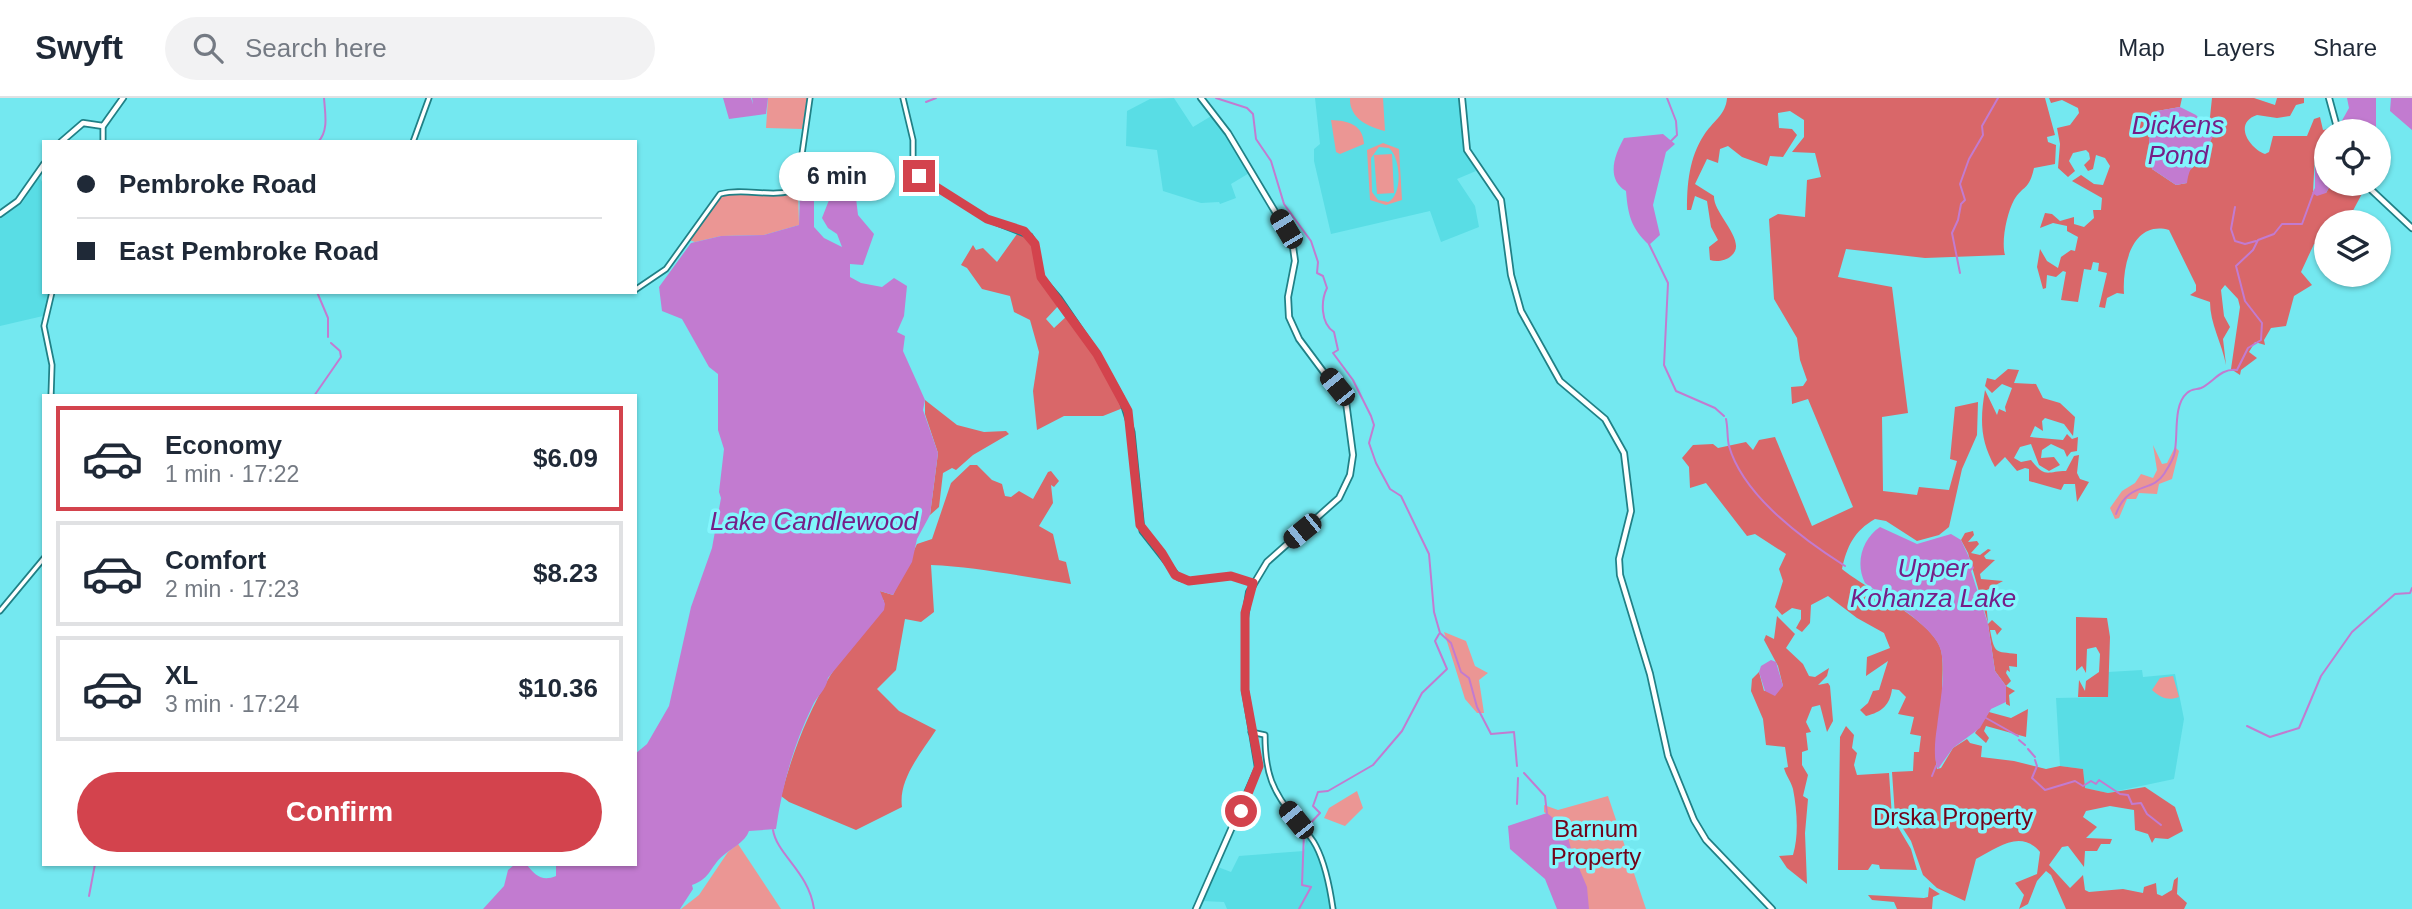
<!DOCTYPE html>
<meta charset="utf-8">
<style>
:root{--surface:#fff;--page:#f2f2f3;--text:#1f2937;--muted:#747a83;--line:#e0e1e3;--accent:#d3434d}
body{margin:0;font-family:Arial,sans-serif;background:var(--page);color:var(--text);height:100vh;display:flex;flex-direction:column;font-size:26px;white-space:nowrap}
*{box-sizing:border-box;margin:0}
p{font-size:23px;color:var(--muted)}
.icon{flex:none;width:38px;height:38px;fill:none;stroke:currentColor;stroke-width:2;stroke-linecap:round;stroke-linejoin:round}
.map{position:relative;flex:1;overflow:hidden}
.details{position:absolute;left:42px;top:296px;width:595px;height:472px;display:flex;flex-direction:column;background:var(--surface);border-radius:0px;box-shadow:0 2px 5px #0004}
.details>*{flex:none}
.guide{position:absolute;left:42px;top:42px;width:595px;height:154px;border-radius:0px;box-shadow:0 2px 5px #0004;display:grid;align-content:center;height:154px;padding:0 35px;background:var(--surface)}
.tools{position:absolute;left:2314px;top:21px;display:grid;gap:14px}
.tools a{display:grid;place-items:center;width:77px;height:77px;border-radius:50%;background:var(--surface);box-shadow:0 2px 5px #0004;font-size:35px}
.end{position:absolute;width:32px;height:32px;margin:-16px;border:9px solid #d3434d;background:#fff;box-shadow:0 0 0 4px #fff}
.from{border-radius:50%}
.bubble{position:absolute;height:49px;border-radius:24px;background:var(--surface);box-shadow:0 2px 5px #0004;font-size:23px;font-weight:700;line-height:49px;text-align:center}
.car{position:absolute;width:21px;height:42px;margin:-21px -10px;border-radius:9px;box-shadow:0 0 5px 2px #0007;background:linear-gradient(#222 24%,#8ab4d8 0 40%,#222 0 76%,#8ab4d8 0 86%,#222 0)}
.guide b{display:flex;align-items:center;gap:24px;height:66px;font-size:26px}
.guide b+b{border-top:2px solid var(--line)}
.guide i{width:18px;height:18px;background:var(--text)}
ul{padding:12px 0 0;list-style:none}
li{display:flex;align-items:center;gap:21px;height:105px;margin:0 14px 10px;padding:0 21px;border:4px solid var(--line);border-radius:0px}
li div{flex:1}
li b{display:block;font-size:26px}
li em{font-style:normal;font-weight:700}
li.current{border-color:var(--accent)}
li>.icon{width:63px;height:63px;stroke-width:1.5}
.cta{display:flex;gap:14px;margin-top:auto;padding:14px 35px}
.cta a{flex:1;height:80px;border-radius:42px;background:var(--accent);color:#fff;font-size:28px;font-weight:700;line-height:80px;text-align:center}
header{display:flex;align-items:center;gap:42px;box-sizing:border-box;height:98px;padding:0 35px;background:var(--surface);border-bottom:2px solid var(--line)}
header strong{font-size:33px}
nav{display:flex;gap:38px;margin-inline-start:auto;font-size:24px}
.search{width:490px;height:63px;background:var(--page);display:flex;align-items:center;gap:18px;box-sizing:border-box;padding:0 24px;border-radius:38px;color:var(--muted);font-size:26px}
.map>svg:first-child{display:block}
.built{fill:#59dde5}
.green{fill:#eb9694;fill-rule:evenodd}
.forest{fill:#d96769}
.water{fill:#c27bd0}
.lines{fill:none;stroke-linecap:round;stroke-linejoin:round}
.stream{stroke:#c27bd0;stroke-width:2}
.tertiary-casing{stroke:#208086;stroke-width:7}
.secondary-casing{stroke:#208086;stroke-width:8}
.tertiary{stroke:#fff;stroke-width:3.5}
.secondary{stroke:#fff;stroke-width:4.5}
.route{stroke:#d3434d;stroke-width:9}
.labels{text-anchor:middle;stroke-width:7;stroke-linejoin:round;paint-order:stroke}
.park-label{font-size:24px;fill:#730419;stroke:#82f6fd}
.water-label{font-size:26px;font-style:italic;fill:#761e87;stroke:#82f6fd}
</style>
<header>
<strong>Swyft</strong>
<div class="search"><svg class="icon" aria-label="search" viewBox="0 0 24 24"><circle cx="10" cy="10" r="6"/><path d="M15 15l6 6"/></svg>Search here</div>
<nav><a>Map</a><a>Layers</a><a>Share</a></nav>
</header>
<div class="map">
<svg width="2412" height="811" viewBox="0 0 2412 811">
<rect width="100%" height="100%" fill="#74e8f0"/>
<path class="built" d="M1174 0 1193 29 1213 17 1251 74 1231 86 1236 100 1220 106 1219 104 1201 105 1163 93 1157 52 1126 48 1127 13 1150 1Z
M1315 0H1459L1463 49 1476 73 1457 81 1475 108 1479 129 1441 144 1430 113 1331 136 1314 63V51L1320 46Z
M39 79 44 87V194H50L43 218 0 228V121L22 105Z
M2142 572 2143 579 2175 576 2184 621 2174 681 2108 695 2084 690 2083 671 2060 668 2056 600 2108 599V574Z
M1307 738 1319 759 1331 811H1227L1224 804 1202 803 1218 769 1231 774 1239 758 1304 753Z"/>
<path class="green" d="M768 0H807L802 31 766 30Z
M1350 0H1383L1385 33C1368 29 1349 20 1350 0Z
M1331 22C1348 23 1363 26 1364 46L1340 56 1336 54Z
M1383 45 1399 51 1402 102 1386 107 1370 102 1367 52ZM1379 49 1389 50C1401 60 1403 97 1388 104L1378 102 1372 94 1371 60Z
M1392 56 1394 95 1377 96 1374 57Z
M798 93 799 127 764 137 721 138 695 144 689 142 716 102 724 96Z
M2153 347 2162 366 2167 365 2175 349 2179 353 2172 381 2159 386 2157 396 2139 395 2136 401H2127L2119 420 2115 421 2110 410 2122 393 2135 385 2141 376 2153 380 2157 372Z
M1444 534 1466 543 1475 568 1488 575 1479 582 1484 615H1477L1465 601Z
M2173 578 2179 599C2168 603 2161 600 2152 592L2160 580Z
M1357 693 1363 710 1345 728 1324 720 1329 710Z
M1608 698 1646 811H1588L1559 726 1544 714V707L1558 712Z
M738 746 781 811H681L699 797 728 754Z"/>
<path class="forest" d="M1727 0H2045L2055 37 2047 39 2048 44 2056 47 2055 66 2034 70C2029 93 2023 87 2014 102 2007 115 2001 143 2005 157L1925 160 1846 151 1838 179 1892 189 1908 315 1882 319 1883 393 1917 397 1919 389 1949 392 1957 363 1950 361 1955 309 1978 304 1977 337 1962 371 1949 429 1939 437 1917 443 1886 423 1875 421C1854 433 1847 448 1842 471 1863 489 1935 524 1941 552 1944 564 1942 582 1942 595 1942 621 1932 645 1937 671L1941 670 1953 650 1967 641 1970 645 1982 648 1981 659 2014 663 2046 671 2060 668 2083 671 2085 690 2108 695 2145 689 2175 709 2183 733 2168 741 2155 740 2152 745 2148 736 2135 732 2134 712 2110 708 2086 713 2083 719 2097 729 2086 740 2112 741 2110 746H2101L2097 753H2085L2084 769 2068 748 2062 749 2049 767 2070 790 2083 777 2085 792 2089 794 2123 791 2143 795 2144 789 2156 785 2157 796 2162 798 2172 792 2174 782 2178 779 2177 796 2187 805 2184 811H2066L2051 777 2046 773 2037 783 2028 806 2019 811 2024 797 2015 785 2037 776 2040 754C2021 731 1998 749 1976 761L1965 803 1937 790 1923 777 1911 743 1895 718 1892 674 1913 673 1914 654H1919L1921 638 1910 636 1914 619 1898 616 1906 599 1899 592 1892 591C1890 607 1882 614 1866 618L1860 612 1868 605 1873 593 1879 592 1888 563 1866 578 1867 559 1890 550 1884 535 1857 520 1828 498 1811 507 1810 525 1802 534 1796 530 1801 521V512L1792 510 1782 517 1775 509 1783 483 1779 471 1786 456 1755 436 1747 438 1706 385 1690 390 1689 369 1682 360 1693 347 1713 346 1718 350 1746 344 1753 352 1759 342 1775 339 1812 428 1853 409 1808 301 1792 306 1791 289 1803 288 1807 282 1800 262 1797 240 1774 201 1769 121 1778 116 1805 119 1807 82 1821 79 1815 55 1792 54 1804 39V22L1790 13 1778 15 1779 30 1792 31 1797 37 1783 59 1770 58 1767 68 1742 59 1728 48 1720 51 1718 65 1707 61 1695 86 1714 98C1713 116 1749 144 1731 158 1726 163 1716 164 1710 162L1709 149 1718 142 1711 129 1707 103 1695 98 1691 112H1687C1687 86 1689 60 1704 37 1712 24 1726 17 1727 0Z
M2049 0H2182L2180 9 2157 13 2149 44 2152 71 2176 87 2187 85V74L2206 59 2213 34 2203 24 2210 19 2212 0H2254L2275 7 2277 0H2304V5L2296 7 2290 18 2277 20 2257 17C2233 25 2249 50 2265 56L2269 54 2273 38H2307L2314 21 2320 19 2323 32 2333 30 2335 33H2326V45L2315 57 2313 94 2326 95 2331 86H2361L2365 90 2348 122 2337 117 2332 124H2326V130L2320 132 2322 147 2314 146 2301 174 2312 187 2294 198 2286 228 2271 230 2264 242 2265 247 2255 244 2249 254 2257 260 2241 272 2240 277 2231 271 2240 209 2238 201 2225 187 2221 192 2224 218 2230 229 2223 241 2226 267C2222 245 2210 226 2210 204L2190 197 2196 193V187L2169 132C2132 122 2122 168 2124 196L2117 195 2107 200 2105 210 2099 209 2107 175 2098 173 2099 165 2093 164 2091 172 2084 171 2078 204 2061 202 2066 174 2063 173 2056 179 2047 177 2046 190 2043 191 2037 169 2040 151 2047 163 2058 170 2061 159 2071 152 2075 153 2078 139 2067 133V128L2053 125 2040 130 2045 115 2052 116 2060 123 2074 119V126L2084 129 2094 120 2093 112H2101L2102 100 2072 83 2081 77 2094 86 2103 87 2110 68 2105 60 2096 57 2093 71 2088 73 2084 67 2090 61 2089 55 2086 52 2073 55 2069 63 2075 73 2068 79 2058 70 2060 46 2057 30 2070 27 2079 15 2078 10 2062 2 2051 5Z
M1017 136H1023L1033 147 1039 181 1060 206 1046 221 1054 230 1068 217 1095 257 1123 310 1103 318H1064L1037 332 1033 293 1039 254 1030 222 1014 214 1010 198 982 191 967 170 961 167 973 147 976 152 983 150 997 164Z
M2008 271 2019 272 2014 285 2036 286 2043 300 2060 305 2075 319 2073 338 2064 326 2045 320 2042 323 2043 333 2035 328 2030 339 2063 342 2067 336 2072 341 2078 339 2077 353 2071 354 2067 359 2064 352 2051 346 2042 352 2041 360 2054 359 2060 367 2049 373 2039 367 2031 346 2020 349 2014 360 2021 364 2031 362C2046 381 2047 373 2066 373L2074 358 2079 357 2077 375 2080 381 2089 384 2077 404 2075 386H2064L2061 392 2029 383V371L2025 370 2017 373 2005 359 1995 369C1980 342 1980 322 1985 292L1997 317 1999 311 2006 314 2005 309 2012 290 2002 286 1992 295 1985 288 1987 280 1995 282Z
M925 302 957 327 984 334 1006 333 1009 336 973 357 956 372 952 370 943 375 939 409 930 417 938 355 925 316Z
M970 367H977L992 382 1002 386 1005 398 1011 399 1019 393 1033 401 1048 374 1051 373 1059 383 1054 389 1051 387 1053 405 1039 428 1053 436 1059 462 1066 464 1071 486C1024 479 978 469 931 467L934 514 921 524 905 521 896 572 877 591 899 613 936 632C922 654 898 681 902 709L856 732 789 704 781 698C792 656 808 614 830 578 846 551 869 531 884 503L879 497 880 493 893 497 917 446 932 441 951 385Z
M1973 433 1974 437 1968 444 1977 443 1979 446 1971 455 1980 457 1988 451 1991 452 1984 458 1986 461 1995 462 1980 476 1981 481 2003 483 1985 493 1988 525 1968 455 1961 442 1965 435Z
M1777 518 1795 536 1786 550 1803 566 1809 578 1815 579 1829 570 1827 578 1818 587 1828 585 1830 588 1833 623 1827 634 1820 607 1812 609 1806 624 1811 634 1806 635 1808 652 1802 654V667L1808 677 1803 698 1808 701 1805 735 1807 786 1787 770 1779 758 1793 757C1799 737 1797 712 1793 691 1791 683 1786 678 1784 670L1788 669 1785 649 1766 647 1763 621 1751 593 1752 581 1759 574 1764 593 1783 588 1778 568 1764 542 1766 537 1774 541Z
M2076 519 2107 520 2110 539 2108 599H2078L2079 582 2085 593 2086 583 2099 574 2100 556 2096 549 2087 551 2086 575 2082 568 2076 573Z
M1992 522 2002 531 1997 537 1995 532H1990C1995 557 1995 553 2017 556V569L2009 568 2010 574 2007 572 2006 575 2011 583 2006 588 2015 593 2009 597 2010 608 2006 606V588L1995 573 1988 526Z
M2028 611 2026 639 1986 628 1984 633 1989 640 1986 645 1975 635 1989 614 2011 620Z
M1846 628 1854 637 1852 650 1857 655 1854 667 1857 677 1889 675 1892 719 1911 751 1917 772 1880 771 1879 767 1872 766 1868 772H1838L1840 639Z
M1929 789 1940 796 1933 799 1932 811H1897L1894 804 1872 802 1868 797 1924 800 1928 799Z"/>
<path class="water" d="M723 0H751L753 6 752 0H768L766 16 729 21Z
M2347 0H2376V33H2343L2340 26 2349 10Z
M2391 0H2412V32L2390 13Z
M2180 9 2196 17 2214 37 2208 47V57C2193 69 2190 66 2187 85L2176 87 2152 71 2149 41 2157 13Z
M1663 36 1675 46 1666 54 1653 107 1660 137 1649 147C1631 130 1628 117 1626 93 1606 81 1614 58 1624 40Z
M2326 45V86H2331L2326 95 2317 98 2312 95 2315 90V57Z
M838 79 854 83 858 117 874 136 863 167 850 166V179L861 185 882 189 894 180 907 188 904 218 897 234 905 238 903 253 925 302 923 312 938 355 930 417 917 441 912 464 893 497 880 493 885 506 884 512 828 580C826 593 817 597 812 609 793 648 782 689 776 731L749 733C745 744 732 750 725 756 711 766 711 781 692 787L693 791 680 811H483L504 788 508 772 514 767H527C535 777 542 784 556 778V767L635 766V656L647 646 669 608 691 509 712 450 721 400 719 394 724 351 718 332V276L709 269 682 221 662 213 659 189 691 145 721 138 764 137 799 127 800 93 809 95 814 102V129L824 140 842 149 837 136 828 130 822 120Z
M1880 429 1917 446 1951 436 1961 442 1974 470 1971 473 1988 526 1995 573 2006 588V604L1991 611 1980 630 1953 650 1938 671C1933 661 1935 641 1937 629 1940 604 1946 577 1941 553 1937 530 1883 498 1865 485 1855 465 1862 441 1880 429Z
M1771 562 1776 564 1783 588 1775 598 1765 593 1759 574 1761 568Z
M1547 715 1566 731 1571 751 1587 789 1589 811H1557L1545 781 1510 751 1508 728Z"/>
<g class="lines">
<path class="stream" d="M1216 0 1247 10 1253 16 1256 41 1271 63 1284 106 1311 143 1318 164 1317 175 1323 178 1327 190C1321 202 1320 225 1334 234L1338 252 1333 255 1353 282 1371 318 1374 327 1369 345 1376 365 1390 391 1401 398 1429 456 1434 514 1440 535 1451 545 1461 574 1469 580 1477 609 1491 636 1514 634 1517 668
M1667 0 1676 23 1677 37 1671 43
M926 4 936 0
M318 44C329 33 325 15 324 0
M2235 109 2231 131 2235 143 2245 146 2256 143
M1649 146 1668 185 1664 267 1676 293 1715 310 1724 318
M1960 175 1952 135 1958 122 1961 106 1965 102 1960 86 1969 61 1983 37 1982 28 1998 0
M317 194 328 220V239
M314 298 341 259 340 253 331 245
M1726 321C1728 330 1727 340 1729 348 1743 397 1804 442 1845 468
M2116 416C2128 383 2152 395 2164 376 2167 371 2172 364 2174 357 2179 341 2172 308 2187 295 2192 290 2196 292 2201 290 2214 284 2220 270 2237 272L2248 250 2261 242 2262 225 2245 203 2236 168 2253 152 2258 142 2274 136 2282 126H2302L2313 96
M1986 620 2018 638
M2247 628 2270 639 2299 630 2321 578 2352 534 2395 496 2410 495 2412 490
M2019 642 2025 647
M2028 651 2035 659
M2035 662 2037 668 2032 680 2045 692 2075 683 2083 688 2091 683 2096 686 2099 682 2120 696 2128 697 2132 706 2141 705 2147 716 2161 727
M1524 675 1545 698 1547 716
M1932 678 1936 668
M1517 706 1518 680
M1307 729 1320 715 1313 708 1318 694 1328 693 1373 667 1402 633 1422 595 1447 571 1435 543 1439 536
M773 732C777 757 809 774 814 811
M89 798 95 766
M1299 811 1311 789 1302 787 1304 734"/>
<defs>
<path id="tertiary" d="M903 0 913 42V62L919 78 987 121 1030 138 1035 146 1041 179 1059 200 1097 256 1121 299 1132 334 1142 433 1179 480 1189 483 1231 478 1253 485
M103 44V29
M413 44 429 0
M635 192 666 171 720 96C745 89 773 101 797 91L810 0
M51 298 52 267 44 228 52 194
M0 513 44 460
M1251 634 1265 637C1265 675 1272 693 1296 722 1303 730 1311 738 1316 748 1326 767 1330 790 1333 811"/>
<path id="secondary" d="M1462 0 1467 52 1501 102 1511 177 1521 213 1560 283 1605 321 1624 355 1631 413 1619 461 1620 477 1650 576 1668 658 1694 722 1706 742 1772 811
M2329 0 2338 33
M61 44 83 25 103 28 123 0
M2365 86 2412 130
M0 116 18 103 44 66
M1196 811 1258 670 1245 592V520L1249 494 1267 464 1339 400 1350 377 1353 357 1346 304 1299 241 1289 219 1288 199 1295 163 1292 142 1228 35 1201 0"/>
</defs>
<use href="#tertiary" class="tertiary-casing"/>
<use href="#secondary" class="secondary-casing"/>
<use href="#tertiary" class="tertiary"/>
<use href="#secondary" class="secondary"/>
</g>
<g class="lines">
<path class="route" d="M919 78 987 121 1024 133 1035 146 1041 179 1097 256 1128 313 1140 427 1162 455 1175 477 1189 483 1231 478 1253 485 1245 515V592L1259 668 1241 713"/>
</g>
<g class="labels">
<g class="park-label">
<text x="1953" y="727">Drska Property</text>
<text x="1596" y="739">Barnum<tspan x="1596" dy="28">Property</tspan></text>
</g>
<g class="water-label">
<text x="2178" y="36">Dickens<tspan x="2178" dy="30">Pond</tspan></text>
<text x="814" y="432">Lake Candlewood</text>
<text x="1933" y="479">Upper<tspan x="1933" dy="30">Kohanza Lake</tspan></text>
</g>
</g>
</svg>
<div class="tools">
<a><svg class="icon" aria-label="locate" viewBox="0 0 24 24"><circle cx="12" cy="12" r="6"/><path d="M12 2v4M12 18v4M2 12h4M18 12h4"/></svg></a>
<a><svg class="icon" aria-label="layers" viewBox="0 0 24 24"><path d="M12 4l9 5-9 5-9-5zM3 14l9 5 9-5"/></svg></a>
</div>
<i class="end from" style="left:1241px;top:713px"></i>
<i class="end" style="left:919px;top:78px"></i>
<div class="bubble" style="left:779px;top:54px;width:116px">6 min</div>
<i class="car" style="left:1286px;top:131px;rotate:329deg"></i>
<i class="car" style="left:1337px;top:289px;rotate:321deg"></i>
<i class="car" style="left:1302px;top:433px;rotate:231deg"></i>
<i class="car" style="left:1296px;top:722px;rotate:321deg"></i>
<div class="guide">
<b><i class="from"></i>Pembroke Road</b>
<b><i></i>East Pembroke Road</b>
</div>
<section class="details">
<ul>
<li class="current"><svg class="icon" aria-label="car" viewBox="0 0 24 24"><path d="M5 17H2v-5l4-1 3-4h7l3 4 3 1v5h-3M9 17h6M6 11h13"/><circle cx="7" cy="17" r="2"/><circle cx="17" cy="17" r="2"/></svg><div><b>Economy</b><p>1 min · 17:22</p></div><em>$6.09</em></li>
<li><svg class="icon" aria-label="car" viewBox="0 0 24 24"><path d="M5 17H2v-5l4-1 3-4h7l3 4 3 1v5h-3M9 17h6M6 11h13"/><circle cx="7" cy="17" r="2"/><circle cx="17" cy="17" r="2"/></svg><div><b>Comfort</b><p>2 min · 17:23</p></div><em>$8.23</em></li>
<li><svg class="icon" aria-label="car" viewBox="0 0 24 24"><path d="M5 17H2v-5l4-1 3-4h7l3 4 3 1v5h-3M9 17h6M6 11h13"/><circle cx="7" cy="17" r="2"/><circle cx="17" cy="17" r="2"/></svg><div><b>XL</b><p>3 min · 17:24</p></div><em>$10.36</em></li>
</ul>
<div class="cta"><a>Confirm</a></div>
</section>
</div>
